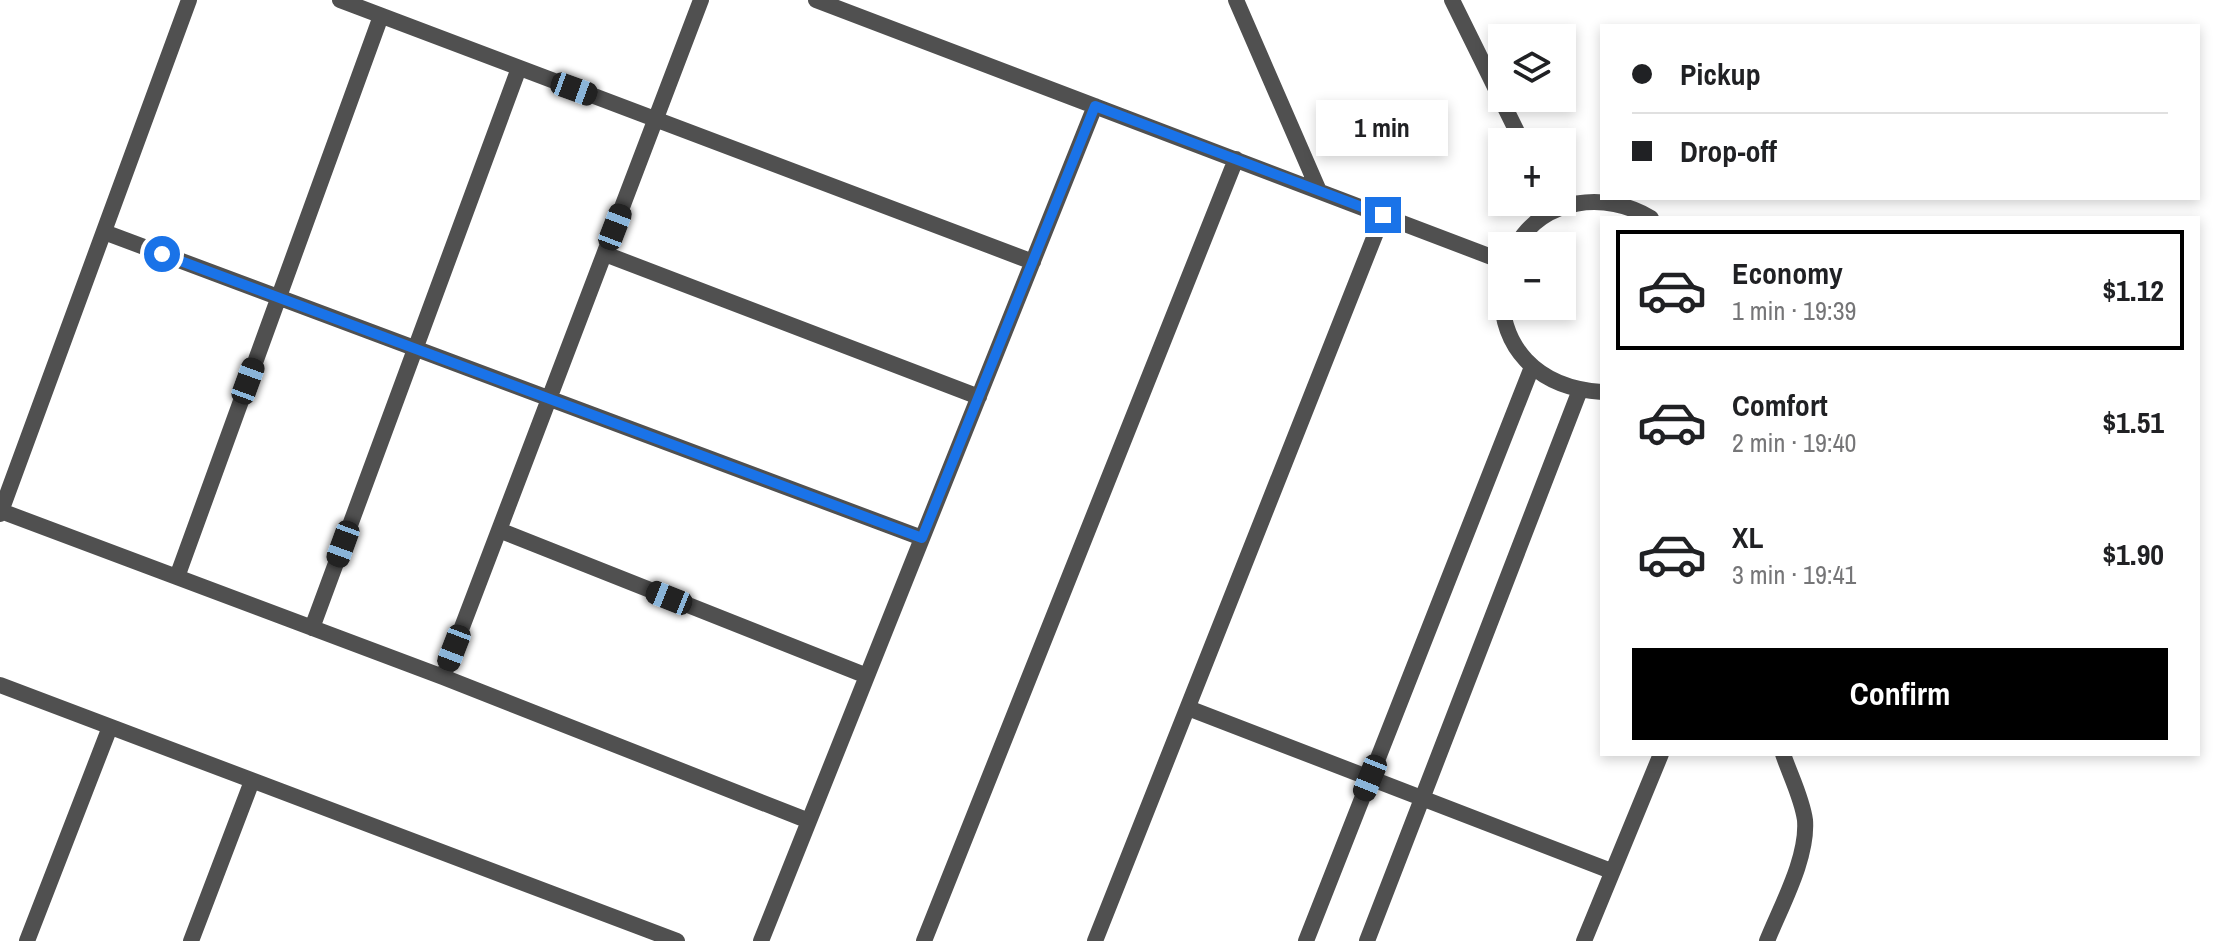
<!DOCTYPE html>
<meta charset="utf-8">
<style>
:root{--surface:#fff;--page:#f2f2f2;--text:#202124;--muted:#757577;--line:#e0e0e0;--accent:#000}
body{margin:0;font-family:"Archivo Narrow",sans-serif;background:var(--page);color:var(--text);height:100vh;display:flex;flex-direction:column;font-size:30px;white-space:nowrap}
*{box-sizing:border-box;margin:0}
p{font-size:26px;color:var(--muted)}
.icon{flex:none;width:44px;height:44px;fill:none;stroke:currentColor;stroke-width:2;stroke-linecap:round;stroke-linejoin:round}
.map{position:relative;flex:1;overflow:hidden}
.sheet{position:absolute;left:1600px;top:216px;width:600px;height:540px;display:flex;flex-direction:column;background:var(--surface);border-radius:0px;box-shadow:0 4px 12px #0003}
.sheet>*{flex:none}
.top-card{position:absolute;left:1600px;top:24px;width:600px;height:176px;border-radius:0px;box-shadow:0 4px 12px #0003;display:grid;align-content:center;height:176px;padding:0 32px;background:var(--surface)}
.controls{position:absolute;left:1488px;top:24px;display:grid;gap:16px}
.controls a{display:grid;place-items:center;width:88px;height:88px;border-radius:0px;background:var(--surface);box-shadow:0 4px 12px #0003;font-size:40px}
.end{position:absolute;width:36px;height:36px;margin:-18px;border:10px solid #1a73e8;background:#fff;box-shadow:0 0 0 4px #fff}
.from{border-radius:50%}
.bubble{position:absolute;height:56px;border-radius:0px;background:var(--surface);box-shadow:0 4px 12px #0003;font-size:26px;font-weight:800;line-height:56px;text-align:center}
.car{position:absolute;width:24px;height:48px;margin:-24px -12px;border-radius:10px;box-shadow:0 0 6px 2px #0007;background:linear-gradient(#222 24%,#8ab4d8 0 40%,#222 0 76%,#8ab4d8 0 86%,#222 0)}
.top-card b{display:flex;align-items:center;gap:28px;height:76px;font-size:30px}
.top-card b+b{border-top:2px solid var(--line)}
.top-card i{width:20px;height:20px;background:var(--text)}
ul{padding:14px 0 0;list-style:none}
li{display:flex;align-items:center;gap:24px;height:120px;margin:0 16px 12px;padding:0 16px;border:4px solid transparent;border-radius:0px}
li div{flex:1}
li b{display:block;font-size:30px}
li em{font-style:normal;font-weight:800}
li.selected{border-color:var(--accent)}
li>.icon{width:72px;height:72px;stroke-width:1.5}
.button{display:flex;gap:16px;margin-top:auto;padding:16px 32px}
.button a{flex:1;height:92px;border-radius:0px;background:var(--accent);color:#fff;font-size:32px;font-weight:800;line-height:92px;text-align:center}
.map>svg:first-child{display:block}
.lines{fill:none;stroke-linecap:round;stroke-linejoin:round}
.street{stroke:#505050;stroke-width:16}
.route{stroke:#1a73e8;stroke-width:10}
</style>
<div class="map">
<svg width="2225" height="941" viewBox="0 0 2225 941">
<rect width="100%" height="100%" fill="#fff"/>
<g class="lines">
<path class="street" d="M340 0 1033 262
M816 0 1502 261
M1236 0 1319 191
M1452 0 1522 142
M104 232 922 538
M1516 246C1544 197 1606 191 1651 218
M605 254 979 397
M1502 282C1497 348 1538 388 1602 392
M1 511 443 677 809 821
M0 514 189 0
M499 530 867 676
M177 577 381 16
M312 628 519 68
M443 677 701 0
M0 685 677 941
M1188 708 1611 871
M27 941 110 727
M191 941 252 781
M761 941 1095 106
M924 941 1236 159
M1095 941 1383 215
M1306 941 1532 367
M1367 941 1580 390
M1584 941 1661 754
M1767 941C1781 906 1808 858 1805 820 1802 798 1790 775 1783 754"/>
</g>
<g class="lines">
<path class="route" d="M162 254 922 538 1095 106 1383 215"/>
</g>
</svg>
<div class="controls">
<a><svg class="icon" aria-label="layers" viewBox="0 0 24 24"><path d="M12 4l9 5-9 5-9-5zM3 14l9 5 9-5"/></svg></a>
<a>+</a>
<a>−</a>
</div>
<i class="end from" style="left:162px;top:254px"></i>
<i class="end" style="left:1383px;top:215px"></i>
<div class="bubble" style="left:1316px;top:100px;width:132px">1 min</div>
<i class="car" style="left:574px;top:89px;rotate:110deg"></i>
<i class="car" style="left:615px;top:227px;rotate:21deg"></i>
<i class="car" style="left:248px;top:381px;rotate:20deg"></i>
<i class="car" style="left:343px;top:544px;rotate:200deg"></i>
<i class="car" style="left:669px;top:598px;rotate:292deg"></i>
<i class="car" style="left:454px;top:648px;rotate:201deg"></i>
<i class="car" style="left:1370px;top:778px;rotate:202deg"></i>
<div class="top-card">
<b><i class="from"></i>Pickup</b>
<b><i></i>Drop-off</b>
</div>
<section class="sheet">
<ul>
<li class="selected"><svg class="icon" aria-label="car" viewBox="0 0 24 24"><path d="M5 17H2v-5l4-1 3-4h7l3 4 3 1v5h-3M9 17h6M6 11h13"/><circle cx="7" cy="17" r="2"/><circle cx="17" cy="17" r="2"/></svg><div><b>Economy</b><p>1 min · 19:39</p></div><em>$1.12</em></li>
<li><svg class="icon" aria-label="car" viewBox="0 0 24 24"><path d="M5 17H2v-5l4-1 3-4h7l3 4 3 1v5h-3M9 17h6M6 11h13"/><circle cx="7" cy="17" r="2"/><circle cx="17" cy="17" r="2"/></svg><div><b>Comfort</b><p>2 min · 19:40</p></div><em>$1.51</em></li>
<li><svg class="icon" aria-label="car" viewBox="0 0 24 24"><path d="M5 17H2v-5l4-1 3-4h7l3 4 3 1v5h-3M9 17h6M6 11h13"/><circle cx="7" cy="17" r="2"/><circle cx="17" cy="17" r="2"/></svg><div><b>XL</b><p>3 min · 19:41</p></div><em>$1.90</em></li>
</ul>
<div class="button"><a>Confirm</a></div>
</section>
</div>
